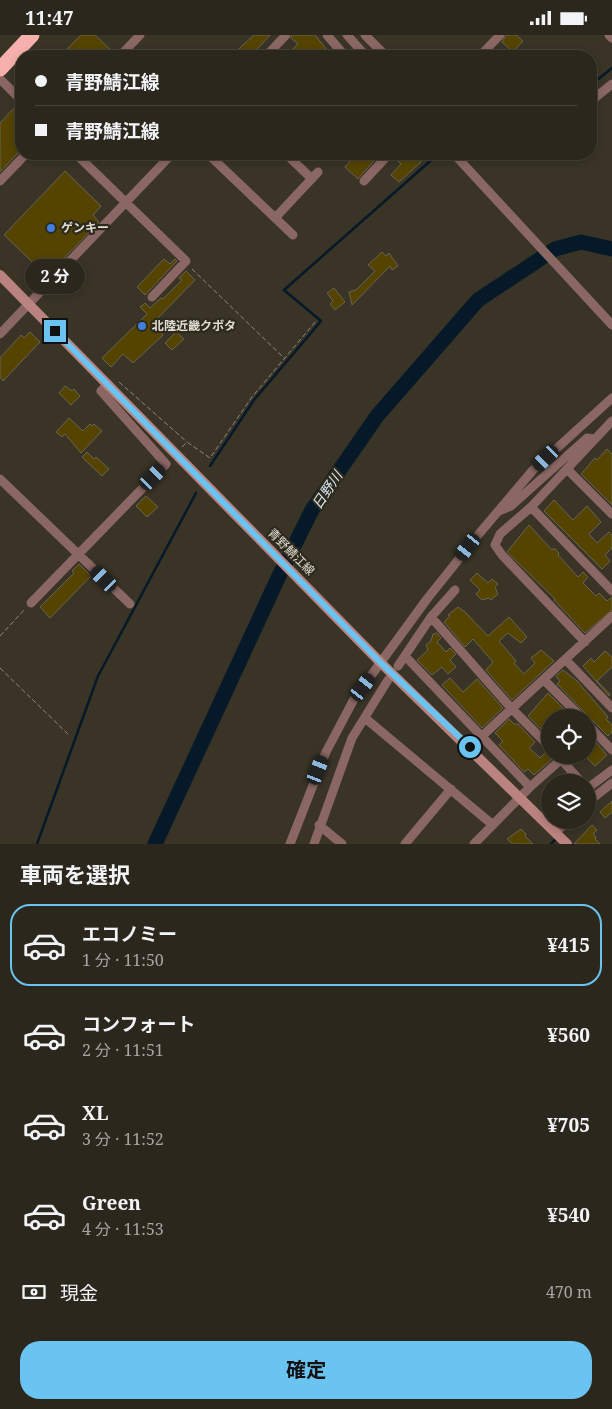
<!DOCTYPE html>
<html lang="ja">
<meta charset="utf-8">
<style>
:root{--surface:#2b271c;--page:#373329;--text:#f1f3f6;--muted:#a6a5a3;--line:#47443b;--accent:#6ac3f1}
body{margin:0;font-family:"Noto Serif","Noto Sans JP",serif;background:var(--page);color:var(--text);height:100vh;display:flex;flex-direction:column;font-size:19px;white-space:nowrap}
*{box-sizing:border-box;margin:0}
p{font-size:16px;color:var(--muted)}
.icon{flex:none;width:28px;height:28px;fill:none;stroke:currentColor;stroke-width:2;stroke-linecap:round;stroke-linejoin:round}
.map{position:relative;height:809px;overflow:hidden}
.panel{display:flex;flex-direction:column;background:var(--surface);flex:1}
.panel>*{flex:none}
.guide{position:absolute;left:15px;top:15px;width:582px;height:110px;border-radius:20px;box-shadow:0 2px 8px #0003,0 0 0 1px var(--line);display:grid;align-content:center;height:110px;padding:0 20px;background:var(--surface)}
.buttons{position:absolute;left:541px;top:674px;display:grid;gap:10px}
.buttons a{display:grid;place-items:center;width:55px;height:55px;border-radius:50%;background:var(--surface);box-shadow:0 2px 8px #0003,0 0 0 1px var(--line);font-size:25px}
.end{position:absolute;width:22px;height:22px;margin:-11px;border:6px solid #6ac3f1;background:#111;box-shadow:0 0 0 2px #111}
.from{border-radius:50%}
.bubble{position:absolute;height:35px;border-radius:18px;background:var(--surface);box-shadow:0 2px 8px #0003,0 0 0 1px var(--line);font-size:16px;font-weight:700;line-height:35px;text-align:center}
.car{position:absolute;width:15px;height:30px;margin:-15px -8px;border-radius:6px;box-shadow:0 0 4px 1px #0007;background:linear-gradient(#222 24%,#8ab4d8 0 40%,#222 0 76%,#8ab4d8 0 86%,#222 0)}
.guide b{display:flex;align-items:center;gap:18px;height:48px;font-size:19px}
.guide b+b{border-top:1px solid var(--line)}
.guide i{width:12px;height:12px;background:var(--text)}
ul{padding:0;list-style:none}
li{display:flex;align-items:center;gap:15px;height:82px;margin:0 10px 8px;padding:0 10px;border:2px solid transparent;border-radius:20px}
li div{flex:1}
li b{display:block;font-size:19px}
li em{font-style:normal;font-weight:700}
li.selected{border-color:var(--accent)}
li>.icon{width:45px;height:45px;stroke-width:1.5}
h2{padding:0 20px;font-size:22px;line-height:60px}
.pay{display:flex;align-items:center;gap:12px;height:55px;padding:0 20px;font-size:19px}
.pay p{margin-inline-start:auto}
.cta{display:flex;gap:10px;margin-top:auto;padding:10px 20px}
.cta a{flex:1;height:58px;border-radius:20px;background:var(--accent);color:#111;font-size:20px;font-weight:700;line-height:58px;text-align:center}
.status{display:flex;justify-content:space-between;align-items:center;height:35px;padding:0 25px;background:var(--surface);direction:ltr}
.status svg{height:14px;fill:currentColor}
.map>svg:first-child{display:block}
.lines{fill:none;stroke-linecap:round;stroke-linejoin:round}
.stream{stroke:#051929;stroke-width:2.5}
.river{stroke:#051929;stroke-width:15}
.building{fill:#544400;stroke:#686454}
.path{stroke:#8d897d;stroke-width:1;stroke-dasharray:5 2.5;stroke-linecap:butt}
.street{stroke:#8b6764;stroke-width:9}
.secondary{stroke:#bb837f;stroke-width:10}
.highway{stroke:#f6b1ac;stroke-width:15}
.route{stroke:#6ac3f1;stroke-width:6}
.shop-dot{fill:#3f7fe0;stroke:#2e2a1c;stroke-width:2}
.labels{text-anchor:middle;stroke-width:4.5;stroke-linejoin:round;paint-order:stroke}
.poi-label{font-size:12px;font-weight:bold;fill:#e0ddd4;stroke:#2e2a1c;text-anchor:start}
.street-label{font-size:12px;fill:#e0ddd4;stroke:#2e2a1c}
.water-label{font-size:14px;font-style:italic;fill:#d4e4f3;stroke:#2e2a1c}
</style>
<div class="status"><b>11:47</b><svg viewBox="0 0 49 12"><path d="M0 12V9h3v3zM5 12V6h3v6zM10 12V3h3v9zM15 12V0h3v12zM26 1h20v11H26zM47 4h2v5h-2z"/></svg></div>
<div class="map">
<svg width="612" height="809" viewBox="0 0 612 809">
<rect width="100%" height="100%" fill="#393425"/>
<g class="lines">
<path class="stream" d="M591 50 612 33
M210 431 254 365 321 286 284 255 437 120
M37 809 98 641 196 458
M551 809 557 803"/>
<path class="river" d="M155 809 278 543 312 475 377 381 478 265 555 214 581 207 612 214"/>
</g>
<path class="building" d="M81 0H95L112 16 114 21H60Z
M254 0H270L251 21H231Z
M292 0H315L327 15 321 21H290L294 17 292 15 298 9 291 3Z
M506 0H516L523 6 513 17 502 7Z
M17 70 21 73V115L0 137V88Z
M350 119H380L358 144 345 132 354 122Z
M403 119H413L421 127 399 147 391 140 401 129 397 125Z
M65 136 101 171 93 180 99 187 47 241 4 200Z
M382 217 386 221 389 218 398 231 392 235 390 231 352 270 349 257 356 255 375 236 368 230Z
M164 224 170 229 175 224 177 226 145 260 137 252Z
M186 236 195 245 152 289 163 300 133 328 123 319 111 332 102 323 147 279 140 272 145 268 150 273 161 263 163 264 182 245 179 243Z
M334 253 345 267 335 275 330 269 333 266 327 258Z
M30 297 40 307 3 346 0 342V323L21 300 24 303Z
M176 297 184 304 172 315 165 308Z
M65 351 72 356 74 354 80 361 71 370 59 358Z
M69 383 83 396 90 389 92 391 94 389 102 396 81 418 65 399 62 402 56 397Z
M607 414 612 419V470L581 439 595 423 597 425Z
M87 417 94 424 96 422 109 434 102 441 82 422Z
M146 461 158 472 147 482 136 471Z
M554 465 573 485 587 471 601 487 589 499 597 508 609 497 612 500V513L605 520 610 526 602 534 544 476Z
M529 490 551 514H555L559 518 558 520 578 542 583 537 588 542 583 548 596 561 599 558 607 566 612 562V575L585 598 554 565 555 564 507 517Z
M79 529 91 541 50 583 40 572 74 538 72 536Z
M477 538 488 548 492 544 498 549 495 552 498 559 491 565 489 563 482 565 476 559 480 555 470 545Z
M458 572 465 577 488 601 509 582 527 602 521 608 508 598 499 606 516 626 514 628 524 639 535 628 531 623 541 615 554 626 512 665 486 635 493 627 473 604 465 612 444 587 450 581 448 580Z
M437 598 441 603 437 607 446 617 450 613 456 619 450 625 456 632 448 639 442 632 432 640 417 625 428 615 426 610 431 606 433 599Z
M605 616 612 622V632L597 646 610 659 609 661 583 631 591 623 594 627Z
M563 635 577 646 608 682 606 684 612 690V697L608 701 593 686 588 684 585 678 557 649 560 646 556 641Z
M450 643 463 657 477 644 503 673 482 693 442 650Z
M548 658 569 679 565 682H550V703L528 681Z
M509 684 514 689H518L535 707 529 713 540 723 546 717 550 718 551 725 534 740 528 734 524 737 499 710 503 706 495 698Z
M588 698 607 720 595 731 584 720H588Z
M612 766V777L605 783 600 777Z
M592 790 597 795 593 799 596 802 595 804 600 809H574Z
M521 794 526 799 525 801 533 809H513L507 804Z"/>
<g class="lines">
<path class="path" d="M192 234 284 323
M119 347 187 407
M182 412 187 407 210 423 252 362 316 286
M0 601 25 574
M0 633 70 701"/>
<path class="street" d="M327 0 345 21
M347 0 366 21
M365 0 386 21
M609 0 612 3
M120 21 140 0
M266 21 286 0
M480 21 500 0
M0 44 21 65
M591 66 612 49
M76 119 186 226 152 262
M208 119 293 200
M286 119 312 144
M454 119 612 290
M0 146 26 119
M364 146 389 119
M275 183 318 137
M0 299 172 119
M567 434 612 479
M0 444 130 569
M531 472 612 556
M499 476 511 471 587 403 595 404
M31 568 166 429 101 356 108 349
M431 582 512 674 550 712
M585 607 502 520 495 510 500 499 531 472 612 386
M405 621 530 752
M566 625 612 673
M398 631 431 582 455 555
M544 645 581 682
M365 683 493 790
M588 690 612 715
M481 702 612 581
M559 722 582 748
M588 753 612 735
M588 767 612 748
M319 790 342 809
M556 797 569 785
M290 809 326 717 354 664 427 564 478 500 533 435 612 363
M314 809 352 703 388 645
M405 809 451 754
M474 809 530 752 566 720"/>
<path class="secondary" d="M0 240 381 628 567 809"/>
<path class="highway" d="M0 34 32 0"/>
</g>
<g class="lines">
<path class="route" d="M55 296 381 628 470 712"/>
</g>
<g class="shop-dot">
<circle cx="51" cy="193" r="5"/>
<circle cx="142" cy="291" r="5"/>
</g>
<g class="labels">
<g class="poi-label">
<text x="61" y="197">ゲンキー</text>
<text x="152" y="295">北陸近畿クボタ</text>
</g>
<g class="street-label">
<text transform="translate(291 517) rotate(45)" y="4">青野鯖江線</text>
</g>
<g class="water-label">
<text transform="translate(327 455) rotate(-56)" y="5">日野川</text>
</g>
</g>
</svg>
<div class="buttons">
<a><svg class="icon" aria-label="locate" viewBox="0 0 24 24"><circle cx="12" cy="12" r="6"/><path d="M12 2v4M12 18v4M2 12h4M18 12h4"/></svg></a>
<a><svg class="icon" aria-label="layers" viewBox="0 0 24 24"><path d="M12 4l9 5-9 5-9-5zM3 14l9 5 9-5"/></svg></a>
</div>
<i class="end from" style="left:470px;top:712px"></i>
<i class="end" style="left:55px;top:296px"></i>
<div class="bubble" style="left:25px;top:224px;width:60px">2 分</div>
<i class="car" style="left:546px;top:423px;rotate:226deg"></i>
<i class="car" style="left:153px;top:442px;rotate:44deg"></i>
<i class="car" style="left:468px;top:512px;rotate:218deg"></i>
<i class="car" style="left:104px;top:544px;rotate:314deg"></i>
<i class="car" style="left:363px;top:652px;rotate:37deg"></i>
<i class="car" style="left:318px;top:735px;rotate:22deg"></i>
<div class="guide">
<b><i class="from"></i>青野鯖江線</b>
<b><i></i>青野鯖江線</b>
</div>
</div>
<section class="panel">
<h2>車両を選択</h2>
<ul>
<li class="selected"><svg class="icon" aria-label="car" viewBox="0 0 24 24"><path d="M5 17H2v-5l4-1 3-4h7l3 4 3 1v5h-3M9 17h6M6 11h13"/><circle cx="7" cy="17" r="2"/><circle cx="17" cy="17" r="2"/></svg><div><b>エコノミー</b><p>1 分 · 11:50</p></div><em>¥415</em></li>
<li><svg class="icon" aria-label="car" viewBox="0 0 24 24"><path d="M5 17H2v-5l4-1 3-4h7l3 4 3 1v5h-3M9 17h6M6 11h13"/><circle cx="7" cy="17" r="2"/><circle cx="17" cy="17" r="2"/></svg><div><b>コンフォート</b><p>2 分 · 11:51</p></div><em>¥560</em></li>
<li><svg class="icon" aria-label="car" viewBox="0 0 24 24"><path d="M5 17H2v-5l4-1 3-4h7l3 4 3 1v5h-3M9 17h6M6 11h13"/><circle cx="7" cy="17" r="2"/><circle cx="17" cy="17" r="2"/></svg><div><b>XL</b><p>3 分 · 11:52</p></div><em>¥705</em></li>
<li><svg class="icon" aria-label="car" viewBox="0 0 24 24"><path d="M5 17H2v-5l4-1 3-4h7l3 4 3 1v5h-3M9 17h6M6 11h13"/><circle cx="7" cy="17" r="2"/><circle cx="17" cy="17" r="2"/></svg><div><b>Green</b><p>4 分 · 11:53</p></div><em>¥540</em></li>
</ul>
<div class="pay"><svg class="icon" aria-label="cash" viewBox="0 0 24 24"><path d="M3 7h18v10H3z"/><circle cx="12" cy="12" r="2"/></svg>現金<p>470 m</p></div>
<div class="cta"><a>確定</a></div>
</section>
